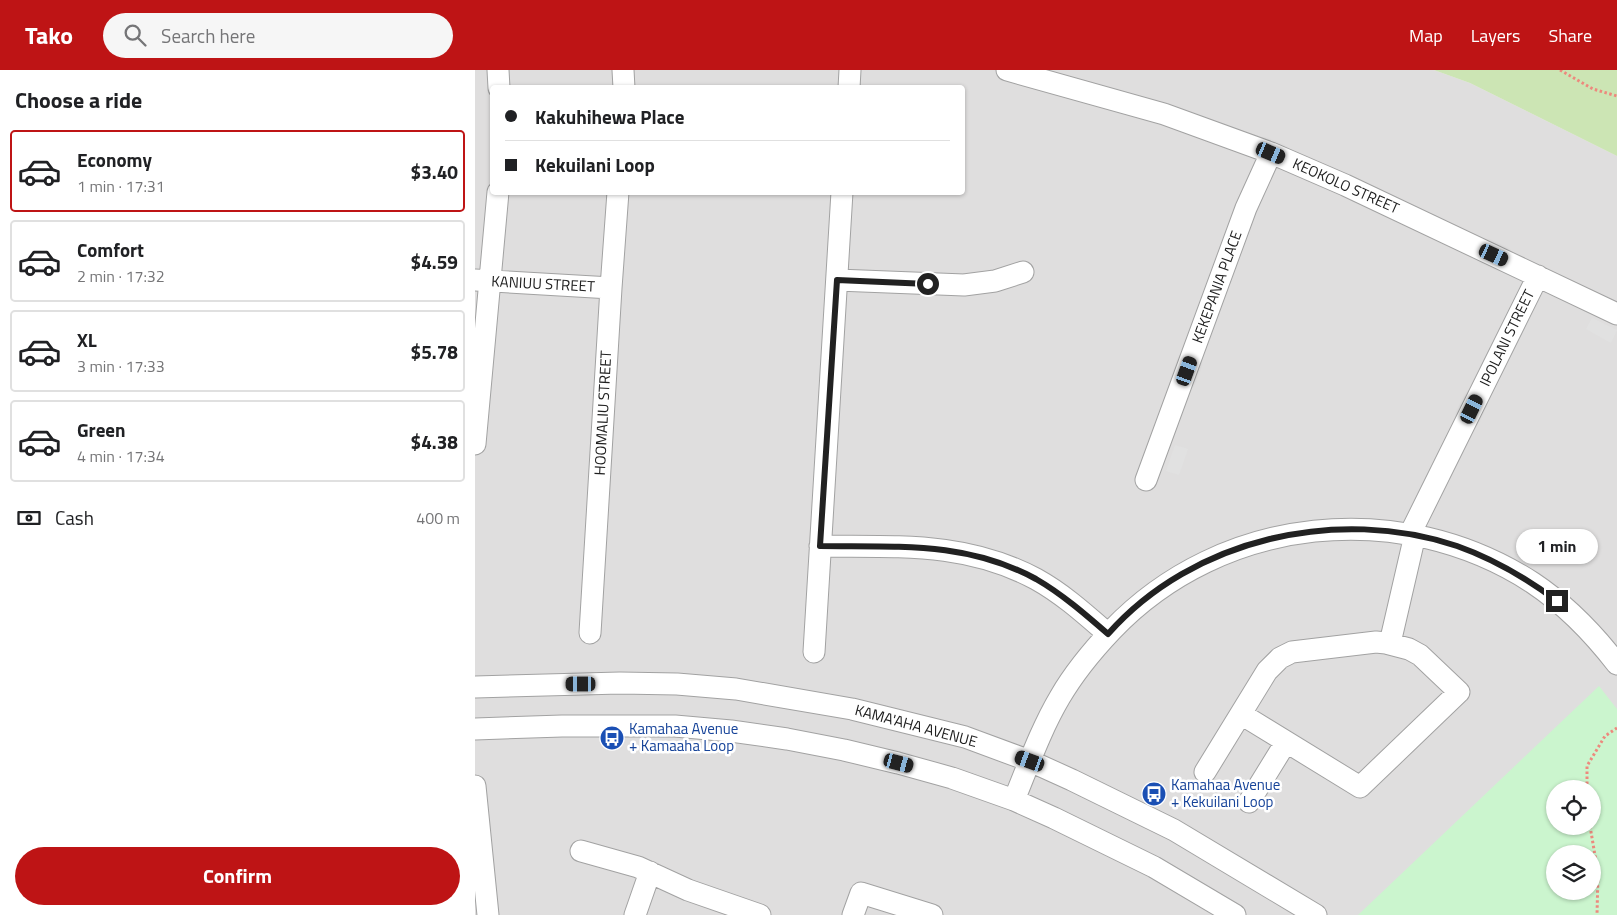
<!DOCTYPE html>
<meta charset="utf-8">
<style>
:root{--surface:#fff;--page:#f6f6f6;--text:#202124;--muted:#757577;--line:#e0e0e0;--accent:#be1415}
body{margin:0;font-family:"Titillium Web",sans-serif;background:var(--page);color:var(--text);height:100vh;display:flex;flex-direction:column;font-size:19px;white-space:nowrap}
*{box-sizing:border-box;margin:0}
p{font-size:16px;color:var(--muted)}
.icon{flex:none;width:28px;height:28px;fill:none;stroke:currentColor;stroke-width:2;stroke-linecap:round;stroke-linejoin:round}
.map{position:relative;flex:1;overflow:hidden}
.panel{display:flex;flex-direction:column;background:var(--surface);width:475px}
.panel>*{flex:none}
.top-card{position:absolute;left:15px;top:15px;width:475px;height:110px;border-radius:5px;box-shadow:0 1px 4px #0004;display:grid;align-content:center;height:110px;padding:0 15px;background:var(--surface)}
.buttons{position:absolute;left:1071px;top:710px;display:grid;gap:10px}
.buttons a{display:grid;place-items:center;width:55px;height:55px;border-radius:50%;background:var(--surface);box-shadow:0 1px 4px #0004;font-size:25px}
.end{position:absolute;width:22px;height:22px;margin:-11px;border:6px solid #212121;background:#fff;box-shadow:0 0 0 2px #fff}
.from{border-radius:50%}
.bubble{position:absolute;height:35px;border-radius:18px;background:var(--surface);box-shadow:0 1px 4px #0004;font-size:16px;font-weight:700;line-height:35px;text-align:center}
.car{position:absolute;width:15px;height:30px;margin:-15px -8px;border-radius:6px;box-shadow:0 0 4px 1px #0007;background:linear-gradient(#222 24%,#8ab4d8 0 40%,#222 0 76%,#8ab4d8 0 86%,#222 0)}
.top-card b{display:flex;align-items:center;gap:18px;height:48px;font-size:19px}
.top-card b+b{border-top:1px solid var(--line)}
.top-card i{width:12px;height:12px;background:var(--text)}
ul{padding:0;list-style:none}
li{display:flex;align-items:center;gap:15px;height:82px;margin:0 10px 8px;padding:0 5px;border:2px solid var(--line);border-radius:5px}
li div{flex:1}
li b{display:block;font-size:19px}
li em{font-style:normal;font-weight:700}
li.on{border-color:var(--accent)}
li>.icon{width:45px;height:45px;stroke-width:1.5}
h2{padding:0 15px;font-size:22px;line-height:60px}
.pay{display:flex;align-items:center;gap:12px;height:55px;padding:0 15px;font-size:19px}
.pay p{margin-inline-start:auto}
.action{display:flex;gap:10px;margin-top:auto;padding:10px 15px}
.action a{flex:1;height:58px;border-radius:30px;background:var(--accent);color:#fff;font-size:20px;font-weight:700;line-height:58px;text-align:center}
header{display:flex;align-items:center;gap:30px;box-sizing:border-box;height:70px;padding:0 25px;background:var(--accent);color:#fff}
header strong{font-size:24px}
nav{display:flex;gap:28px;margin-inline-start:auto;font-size:18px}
.search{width:350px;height:45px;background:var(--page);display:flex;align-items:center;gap:12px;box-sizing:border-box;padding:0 18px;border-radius:28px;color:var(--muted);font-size:19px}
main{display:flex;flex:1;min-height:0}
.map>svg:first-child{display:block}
.residential{fill:#dfdede;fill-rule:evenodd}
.grass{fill:#cce5b4}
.park{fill:#cbf5ce;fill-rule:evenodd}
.parking{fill:#e1e1e1}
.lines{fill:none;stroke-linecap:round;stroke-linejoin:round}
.minor-casing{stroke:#a2a2a2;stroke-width:23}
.path{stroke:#ed897d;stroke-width:3;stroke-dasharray:2.5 2.5;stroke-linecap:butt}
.minor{stroke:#fff;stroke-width:21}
.route{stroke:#212121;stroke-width:6}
.labels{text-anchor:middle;stroke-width:5;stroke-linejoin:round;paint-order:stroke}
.street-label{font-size:15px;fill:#212121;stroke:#fff}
.transit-label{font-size:15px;fill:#164399;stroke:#fff;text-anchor:start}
</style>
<header>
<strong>Tako</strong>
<div class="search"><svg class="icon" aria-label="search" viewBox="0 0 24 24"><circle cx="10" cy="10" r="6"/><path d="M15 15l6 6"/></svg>Search here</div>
<nav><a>Map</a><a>Layers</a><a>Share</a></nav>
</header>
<main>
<section class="panel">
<h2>Choose a ride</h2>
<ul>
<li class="on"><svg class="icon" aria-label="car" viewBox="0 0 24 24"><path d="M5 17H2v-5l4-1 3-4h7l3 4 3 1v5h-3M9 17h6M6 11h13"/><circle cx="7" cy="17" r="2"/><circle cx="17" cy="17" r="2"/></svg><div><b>Economy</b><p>1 min · 17:31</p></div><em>$3.40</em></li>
<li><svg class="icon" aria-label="car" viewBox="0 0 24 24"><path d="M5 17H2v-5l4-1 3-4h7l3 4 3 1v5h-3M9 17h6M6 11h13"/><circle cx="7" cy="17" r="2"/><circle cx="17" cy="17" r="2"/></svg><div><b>Comfort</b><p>2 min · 17:32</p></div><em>$4.59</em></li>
<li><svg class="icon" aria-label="car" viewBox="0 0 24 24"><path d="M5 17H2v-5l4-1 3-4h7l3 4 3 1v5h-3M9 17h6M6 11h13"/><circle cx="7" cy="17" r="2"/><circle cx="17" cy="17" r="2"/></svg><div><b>XL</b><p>3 min · 17:33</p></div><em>$5.78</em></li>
<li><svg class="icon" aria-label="car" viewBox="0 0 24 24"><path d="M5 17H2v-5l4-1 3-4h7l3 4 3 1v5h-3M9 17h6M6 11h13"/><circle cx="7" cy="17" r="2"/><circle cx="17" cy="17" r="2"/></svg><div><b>Green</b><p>4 min · 17:34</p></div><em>$4.38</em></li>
</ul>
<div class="pay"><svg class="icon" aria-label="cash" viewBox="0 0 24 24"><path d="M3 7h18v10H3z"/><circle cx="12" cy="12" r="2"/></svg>Cash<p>400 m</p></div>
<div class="action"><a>Confirm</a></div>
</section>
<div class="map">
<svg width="1142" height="845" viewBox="0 0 1142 845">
<rect width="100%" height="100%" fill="#f0eee9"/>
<path class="residential" d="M0 0H959L995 13 1142 86V845H0ZM18 18H488V122H18ZM1080 719H1118V756H1080ZM1080 784H1118V821H1080Z"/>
<path class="grass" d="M959 0H1142V86L995 13Z"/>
<path class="park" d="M1124 616 1142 639V845H883ZM1080 719H1118V756H1080ZM1080 784H1118V821H1080Z"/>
<path class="parking" d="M1117 248 1142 260 1136 273 1111 259Z
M700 375 713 379 704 405 691 401Z"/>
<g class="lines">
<defs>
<path id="minor" d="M23 0 24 18
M148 0 149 18
M532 0 689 44 796 83 870 115 1142 244
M374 18 375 0
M0 210 136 218
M362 210 489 215 520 211 548 202
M0 374 23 122
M671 410 771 138 796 83
M935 464 1063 206
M345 476C422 477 490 471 561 509 588 524 610 544 633 564
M115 563 136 218 143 122
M915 573 940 465
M339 582 367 122
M0 617 145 613 202 614 261 619 377 639 490 667 555 691 597 710 699 760 841 845
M0 659 87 656H200L256 661 312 669 369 680 423 693 477 708 539 730 579 748 679 797 760 845
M730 702 792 601 805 588 817 582 901 572 911 573 934 579 945 585 984 622 885 717 766 644
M0 716 13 845
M539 730C553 696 566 659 585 627 599 603 618 580 637 560 747 445 926 427 1058 513 1091 535 1118 563 1142 594
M774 732 811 672
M106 781 163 797 213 820 285 845
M160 845 175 802
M378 845 386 823 457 845"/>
</defs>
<use href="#minor" class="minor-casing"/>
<path class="path" d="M1085 0 1118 19 1142 26
M1112 719V696L1130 666 1142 658
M1115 756 1123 803 1122 845"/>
<use href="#minor" class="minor"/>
</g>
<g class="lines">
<path class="route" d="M453 214 362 210 345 476C422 477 491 471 561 509 587 524 610 544 633 564 718 468 863 436 982 476 1019 489 1051 508 1082 531"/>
</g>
<defs>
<symbol id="bus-disc" viewBox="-11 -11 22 22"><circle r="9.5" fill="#1a4fb4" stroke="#fff"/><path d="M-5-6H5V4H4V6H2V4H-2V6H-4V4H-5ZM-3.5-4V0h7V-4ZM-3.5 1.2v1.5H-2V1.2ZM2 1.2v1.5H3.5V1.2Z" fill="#fff"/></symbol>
</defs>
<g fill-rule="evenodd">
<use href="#bus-disc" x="123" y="654" width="28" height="28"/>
<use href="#bus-disc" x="665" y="710" width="28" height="28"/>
</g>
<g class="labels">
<g class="street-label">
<text transform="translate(871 116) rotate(24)" y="5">KEOKOLO STREET</text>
<text transform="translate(68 214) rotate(3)" y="5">KANIUU STREET</text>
<text transform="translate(742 217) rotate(-70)" y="5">KEKEPANIA PLACE</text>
<text transform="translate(1032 268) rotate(-64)" y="5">IPOLANI STREET</text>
<text transform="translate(128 343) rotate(-87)" y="5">HOOMALIU STREET</text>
<text transform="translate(441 656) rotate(15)" y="5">KAMA'AHA AVENUE</text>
</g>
<g class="transit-label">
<text x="154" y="664">Kamahaa Avenue<tspan x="154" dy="17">+ Kamaaha Loop</tspan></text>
<text x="696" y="720">Kamahaa Avenue<tspan x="696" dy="17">+ Kekuilani Loop</tspan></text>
</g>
</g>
</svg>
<div class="buttons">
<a><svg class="icon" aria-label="locate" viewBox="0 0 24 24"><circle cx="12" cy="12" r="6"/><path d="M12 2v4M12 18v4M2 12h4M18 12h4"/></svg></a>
<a><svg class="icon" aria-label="layers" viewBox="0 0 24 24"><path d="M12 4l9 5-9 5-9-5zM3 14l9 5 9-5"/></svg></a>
</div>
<i class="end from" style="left:453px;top:214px"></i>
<i class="end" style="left:1082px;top:531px"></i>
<div class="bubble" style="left:1041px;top:459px;width:82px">1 min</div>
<i class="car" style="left:796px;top:83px;rotate:113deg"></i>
<i class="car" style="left:1019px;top:185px;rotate:115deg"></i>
<i class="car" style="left:712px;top:301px;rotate:20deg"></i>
<i class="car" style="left:997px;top:339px;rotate:26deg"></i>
<i class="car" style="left:106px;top:614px;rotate:270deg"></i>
<i class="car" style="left:555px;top:691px;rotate:290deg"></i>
<i class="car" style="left:424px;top:693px;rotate:105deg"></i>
<div class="top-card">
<b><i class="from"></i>Kakuhihewa Place</b>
<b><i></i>Kekuilani Loop</b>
</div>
</div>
</main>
